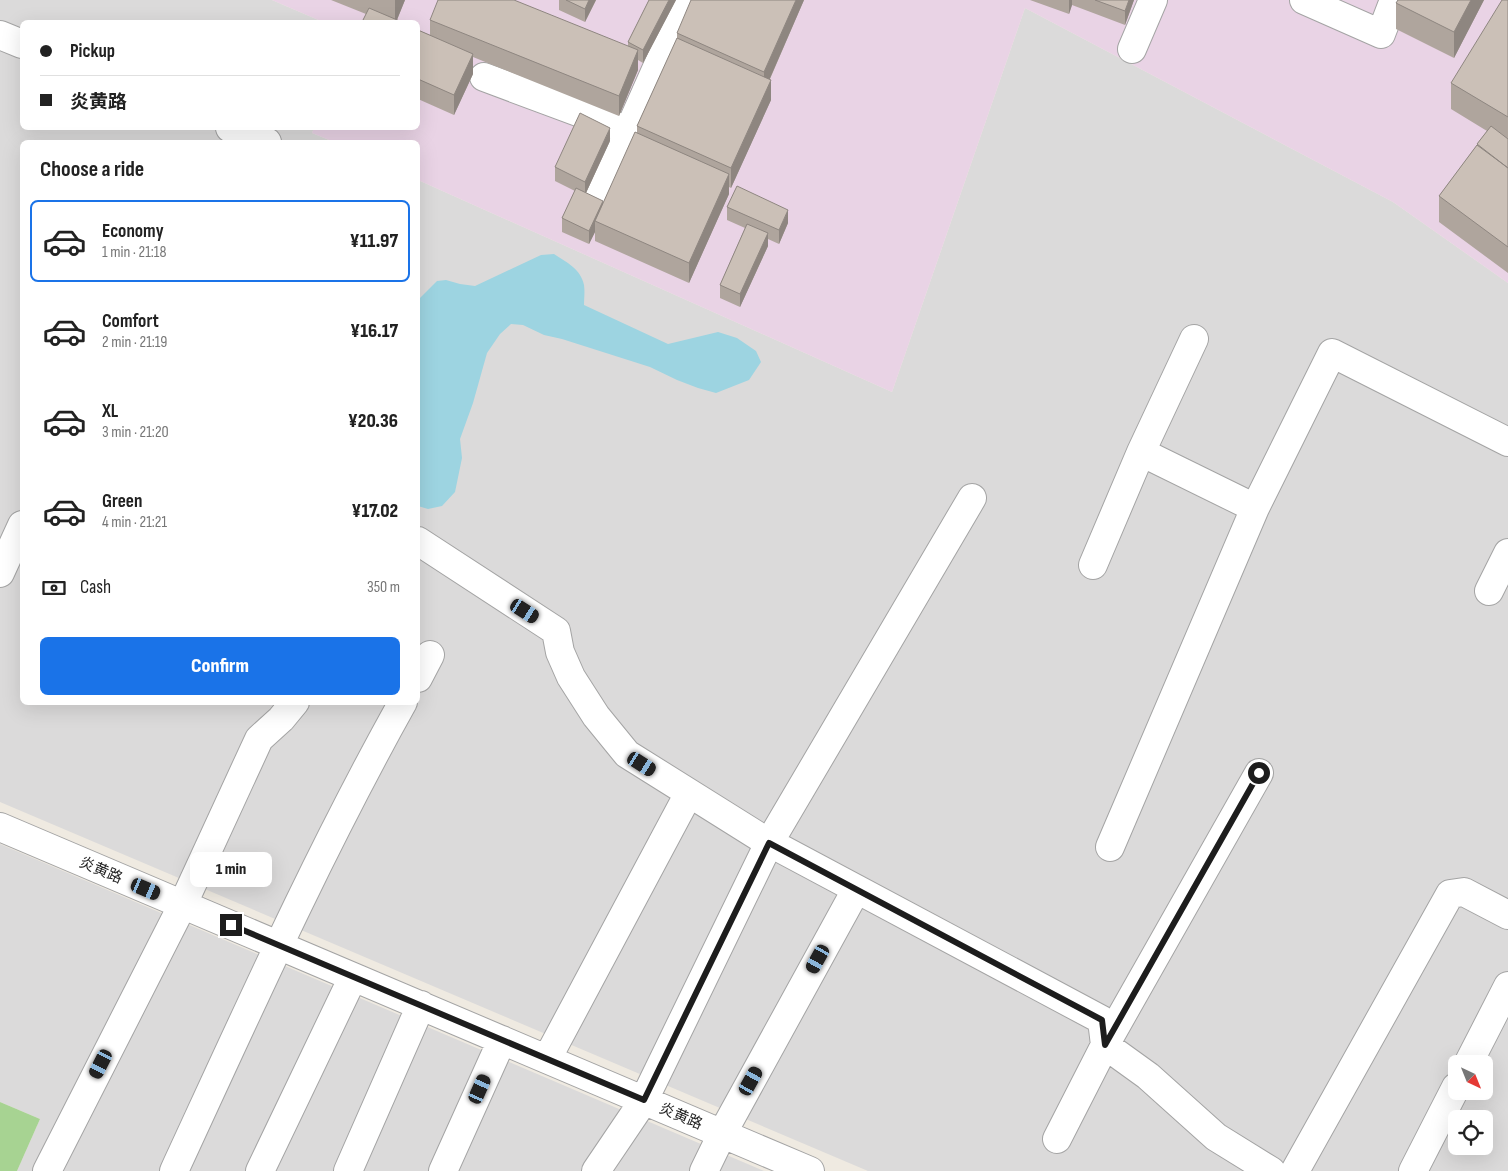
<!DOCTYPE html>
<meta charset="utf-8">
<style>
:root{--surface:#fff;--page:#f2f2f2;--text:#222;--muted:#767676;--line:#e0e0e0;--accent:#1a73e8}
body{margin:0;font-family:"Sofia Sans Condensed","Noto Sans SC",sans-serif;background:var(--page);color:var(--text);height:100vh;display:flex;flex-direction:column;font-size:19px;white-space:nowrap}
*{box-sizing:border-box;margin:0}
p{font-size:16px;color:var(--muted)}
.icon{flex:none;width:28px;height:28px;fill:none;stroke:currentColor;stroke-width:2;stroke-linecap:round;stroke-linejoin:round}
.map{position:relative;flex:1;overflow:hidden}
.panel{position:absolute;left:20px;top:140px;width:400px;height:565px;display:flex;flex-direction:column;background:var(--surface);border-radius:8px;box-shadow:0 5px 20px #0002}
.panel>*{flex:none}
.guide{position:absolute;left:20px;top:20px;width:400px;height:110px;border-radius:8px;box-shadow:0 5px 20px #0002;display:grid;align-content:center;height:110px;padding:0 20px;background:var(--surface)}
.needle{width:32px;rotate:137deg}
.tools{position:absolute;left:1448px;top:1055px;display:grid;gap:10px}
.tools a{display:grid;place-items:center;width:45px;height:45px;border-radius:8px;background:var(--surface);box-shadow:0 5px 20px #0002;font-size:25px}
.end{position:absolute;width:22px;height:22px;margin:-11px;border:6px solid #1d1d1d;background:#fff;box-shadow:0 0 0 2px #fff}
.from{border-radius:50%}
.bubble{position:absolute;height:35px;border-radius:8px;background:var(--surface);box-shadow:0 5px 20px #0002;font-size:16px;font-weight:800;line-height:35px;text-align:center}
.car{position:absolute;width:15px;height:30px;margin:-15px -8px;border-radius:6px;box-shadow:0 0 4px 1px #0007;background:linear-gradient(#222 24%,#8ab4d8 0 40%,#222 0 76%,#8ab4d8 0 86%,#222 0)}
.guide b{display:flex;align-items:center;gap:18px;height:48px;font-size:19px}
.guide b+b{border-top:1px solid var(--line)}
.guide i{width:12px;height:12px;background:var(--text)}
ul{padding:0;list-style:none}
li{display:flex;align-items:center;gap:15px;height:82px;margin:0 10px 8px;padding:0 10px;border:2px solid transparent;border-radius:8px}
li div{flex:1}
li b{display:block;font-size:19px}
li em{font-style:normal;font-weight:800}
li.current{border-color:var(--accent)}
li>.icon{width:45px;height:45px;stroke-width:1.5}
h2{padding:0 20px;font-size:22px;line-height:60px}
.pay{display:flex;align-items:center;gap:12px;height:55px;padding:0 20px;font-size:19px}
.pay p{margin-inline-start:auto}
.cta{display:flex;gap:10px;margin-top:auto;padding:10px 20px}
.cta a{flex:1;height:58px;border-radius:8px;background:var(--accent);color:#fff;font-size:20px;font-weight:800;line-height:58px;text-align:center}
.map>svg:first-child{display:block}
.residential{fill:#dbdada;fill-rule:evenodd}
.industrial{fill:#e9d3e5}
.forest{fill:#a7d392}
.water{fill:#9dd4e1}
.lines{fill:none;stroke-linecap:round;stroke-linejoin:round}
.minor-casing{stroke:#a4a4a4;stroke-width:30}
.minor{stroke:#fff;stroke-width:28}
.wall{fill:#afa59d}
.shaded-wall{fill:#8e8680}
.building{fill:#cbc0b7;stroke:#8e8680}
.route{stroke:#1d1d1d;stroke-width:6}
.labels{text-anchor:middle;stroke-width:4;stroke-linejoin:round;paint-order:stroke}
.street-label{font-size:15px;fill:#1d1d1d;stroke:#fff}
</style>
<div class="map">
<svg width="1508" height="1171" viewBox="0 0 1508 1171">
<rect width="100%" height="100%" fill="#efeae1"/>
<path class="residential" d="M0 0H272L323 22H22V128H314L312 133 334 142H22V702H418V180L892 392 1025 8 1393 202 1508 283V1171H868L0 802ZM1456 1064H1484V1091H1456ZM1456 1119H1484V1146H1456Z
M0 844 764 1171H17L40 1119 0 1102Z"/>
<path class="industrial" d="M272 0H1508V283L1393 202 1025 8 892 392 418 180V142H334L312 133 314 128H418V22H323Z"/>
<path class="forest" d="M0 1102 40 1119 17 1171H0Z"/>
<path class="water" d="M554 254C566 262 581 269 584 285 585 292 584 299 584 305L668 344 718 332 737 338 756 351 761 362 749 380 716 393 698 388 677 380 650 367 562 339 544 335 523 325 511 324 500 334 487 353 473 403 460 439 462 458 455 492 442 506 428 509 418 506V309L420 298 437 281 446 280 460 284 475 286 541 255Z"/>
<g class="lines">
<defs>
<path id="minor" d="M1304 0 1381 34 1394 0
M0 35 22 44
M1132 49 1153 0
M484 77 629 131
M230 128 267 142
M599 198 687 0
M1141 452 1255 508
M418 541 556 631 560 652 571 677 596 716 627 754 761 838 1102 1020 1105 1045 1148 1076 1216 1137 1271 1171
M1093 565 1141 452 1194 339
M0 573 22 525
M1489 591 1508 553
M418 678 430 655
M0 827 810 1171
M1110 847 1255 508 1332 353 1508 442
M547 1059 689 793
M1468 1064 1508 986
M1057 1139 1105 1045 1259 773
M47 1171 183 904 259 739 281 719 295 702
M174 1171C247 1013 318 854 403 702
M260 1171 353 977
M348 1171 421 1005
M443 1171 502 1040
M596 1171 644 1100 769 843 972 498
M704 1171 722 1134 856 890
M1295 1171 1450 894 1464 892 1508 915
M1413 1171 1456 1087"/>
</defs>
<use href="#minor" class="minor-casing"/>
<use href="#minor" class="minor"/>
</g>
<path class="wall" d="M331 0H405L397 20 366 14Z
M559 0H596L585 22 559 10Z
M649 0H676L643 63 638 60V70L619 116 473 57V74L454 115 418 99V30L430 35V20L628 46V42Z
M804 0 770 79 771 100 731 188 729 187V194L689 283 595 241V232L589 244 562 232V218L575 191 555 181V167L610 141 586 193 603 203 637 133V126L677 39V33Z
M1030 0H1134L1125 25 1072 5 1069 14Z
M1398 0H1484L1454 58 1396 29V3Z
M1508 0V273L1439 222V196L1477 145V144L1487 131 1451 109V83Z
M727 207 788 223 779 244 768 239V246L740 307 720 298V285L745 228 727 220Z"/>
<path class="shaded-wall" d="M395 0H405L396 22H395Z
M589 0H596L585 22V9Z
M669 0H676L643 63V50Z
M796 0H804L764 92V72Z
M1069 0H1072V5L1069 14Z
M1129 0H1134L1125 25V11Z
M1471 0H1484L1454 58V32Z
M638 50V70L619 116V96Z
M473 54V74L454 115V95Z
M771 80V100L731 188V168Z
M610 128V141L585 195V182Z
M729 174V194L689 283V263Z
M603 201V214L595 221V232L589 244V231Z
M788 210V223L779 244V230Z
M768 233V246L740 307V294Z"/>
<path class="building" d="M438 0H514L638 50 619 96 430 20Z
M566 0H589L585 9Z
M649 0H669L643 50 628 42Z
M691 0H796L764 72 677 33Z
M1095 0H1129L1125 11Z
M1398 0H1471L1454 32 1396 3Z
M1502 0H1508V117L1451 83Z
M369 8 402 22H362Z
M418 30 473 54 454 95 418 79Z
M677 38 771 80 731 168 637 126Z
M580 113 610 128 585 182 555 167Z
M1491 126 1508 139V168L1477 144Z
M635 132 729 174 689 263 595 221Z
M1477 145 1508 168V247L1439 196Z
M737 186 788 210 779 230 727 207Z
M576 188 603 201 589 231 562 218Z
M747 224 768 233 740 294 720 285Z"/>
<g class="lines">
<path class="route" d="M231 925 644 1100 769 843 1102 1020 1105 1045 1259 773"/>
</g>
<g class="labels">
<g class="street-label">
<text transform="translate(101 870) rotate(23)" y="5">炎黄路</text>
<text transform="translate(681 1116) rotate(23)" y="5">炎黄路</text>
</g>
</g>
</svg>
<div class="tools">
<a><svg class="needle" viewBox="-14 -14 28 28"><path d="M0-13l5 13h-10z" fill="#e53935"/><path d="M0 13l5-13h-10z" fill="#767676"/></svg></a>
<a><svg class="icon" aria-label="locate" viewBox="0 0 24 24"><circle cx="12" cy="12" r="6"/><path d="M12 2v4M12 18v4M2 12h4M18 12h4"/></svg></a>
</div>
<i class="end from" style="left:1259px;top:773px"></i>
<i class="end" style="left:231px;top:925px"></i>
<div class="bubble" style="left:190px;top:852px;width:82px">1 min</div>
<i class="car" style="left:525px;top:611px;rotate:122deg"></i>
<i class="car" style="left:642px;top:764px;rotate:122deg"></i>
<i class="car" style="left:146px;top:889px;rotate:113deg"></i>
<i class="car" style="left:818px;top:959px;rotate:209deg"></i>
<i class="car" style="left:101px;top:1064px;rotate:207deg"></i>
<i class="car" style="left:751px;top:1081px;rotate:29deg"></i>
<i class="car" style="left:480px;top:1089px;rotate:24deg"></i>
<div class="guide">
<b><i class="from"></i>Pickup</b>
<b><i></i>炎黄路</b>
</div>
<section class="panel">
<h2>Choose a ride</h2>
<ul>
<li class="current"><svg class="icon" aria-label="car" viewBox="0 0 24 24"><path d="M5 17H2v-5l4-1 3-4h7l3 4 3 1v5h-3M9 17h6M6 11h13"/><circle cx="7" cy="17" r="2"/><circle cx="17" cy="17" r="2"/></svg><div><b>Economy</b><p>1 min · 21:18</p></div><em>¥11.97</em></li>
<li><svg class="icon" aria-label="car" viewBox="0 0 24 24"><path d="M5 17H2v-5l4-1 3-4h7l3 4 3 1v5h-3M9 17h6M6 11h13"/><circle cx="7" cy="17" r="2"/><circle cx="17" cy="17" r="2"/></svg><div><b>Comfort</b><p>2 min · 21:19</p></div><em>¥16.17</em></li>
<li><svg class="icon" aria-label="car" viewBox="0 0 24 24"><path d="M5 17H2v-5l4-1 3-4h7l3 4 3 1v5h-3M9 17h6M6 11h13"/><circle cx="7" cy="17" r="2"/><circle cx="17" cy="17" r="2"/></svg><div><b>XL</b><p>3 min · 21:20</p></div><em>¥20.36</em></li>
<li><svg class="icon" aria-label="car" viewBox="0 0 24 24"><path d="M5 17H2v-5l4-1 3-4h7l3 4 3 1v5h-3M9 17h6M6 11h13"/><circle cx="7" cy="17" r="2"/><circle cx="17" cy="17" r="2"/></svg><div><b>Green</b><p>4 min · 21:21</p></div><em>¥17.02</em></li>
</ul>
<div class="pay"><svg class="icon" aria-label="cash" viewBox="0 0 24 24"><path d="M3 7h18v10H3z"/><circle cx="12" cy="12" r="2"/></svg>Cash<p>350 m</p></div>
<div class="cta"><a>Confirm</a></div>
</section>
</div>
